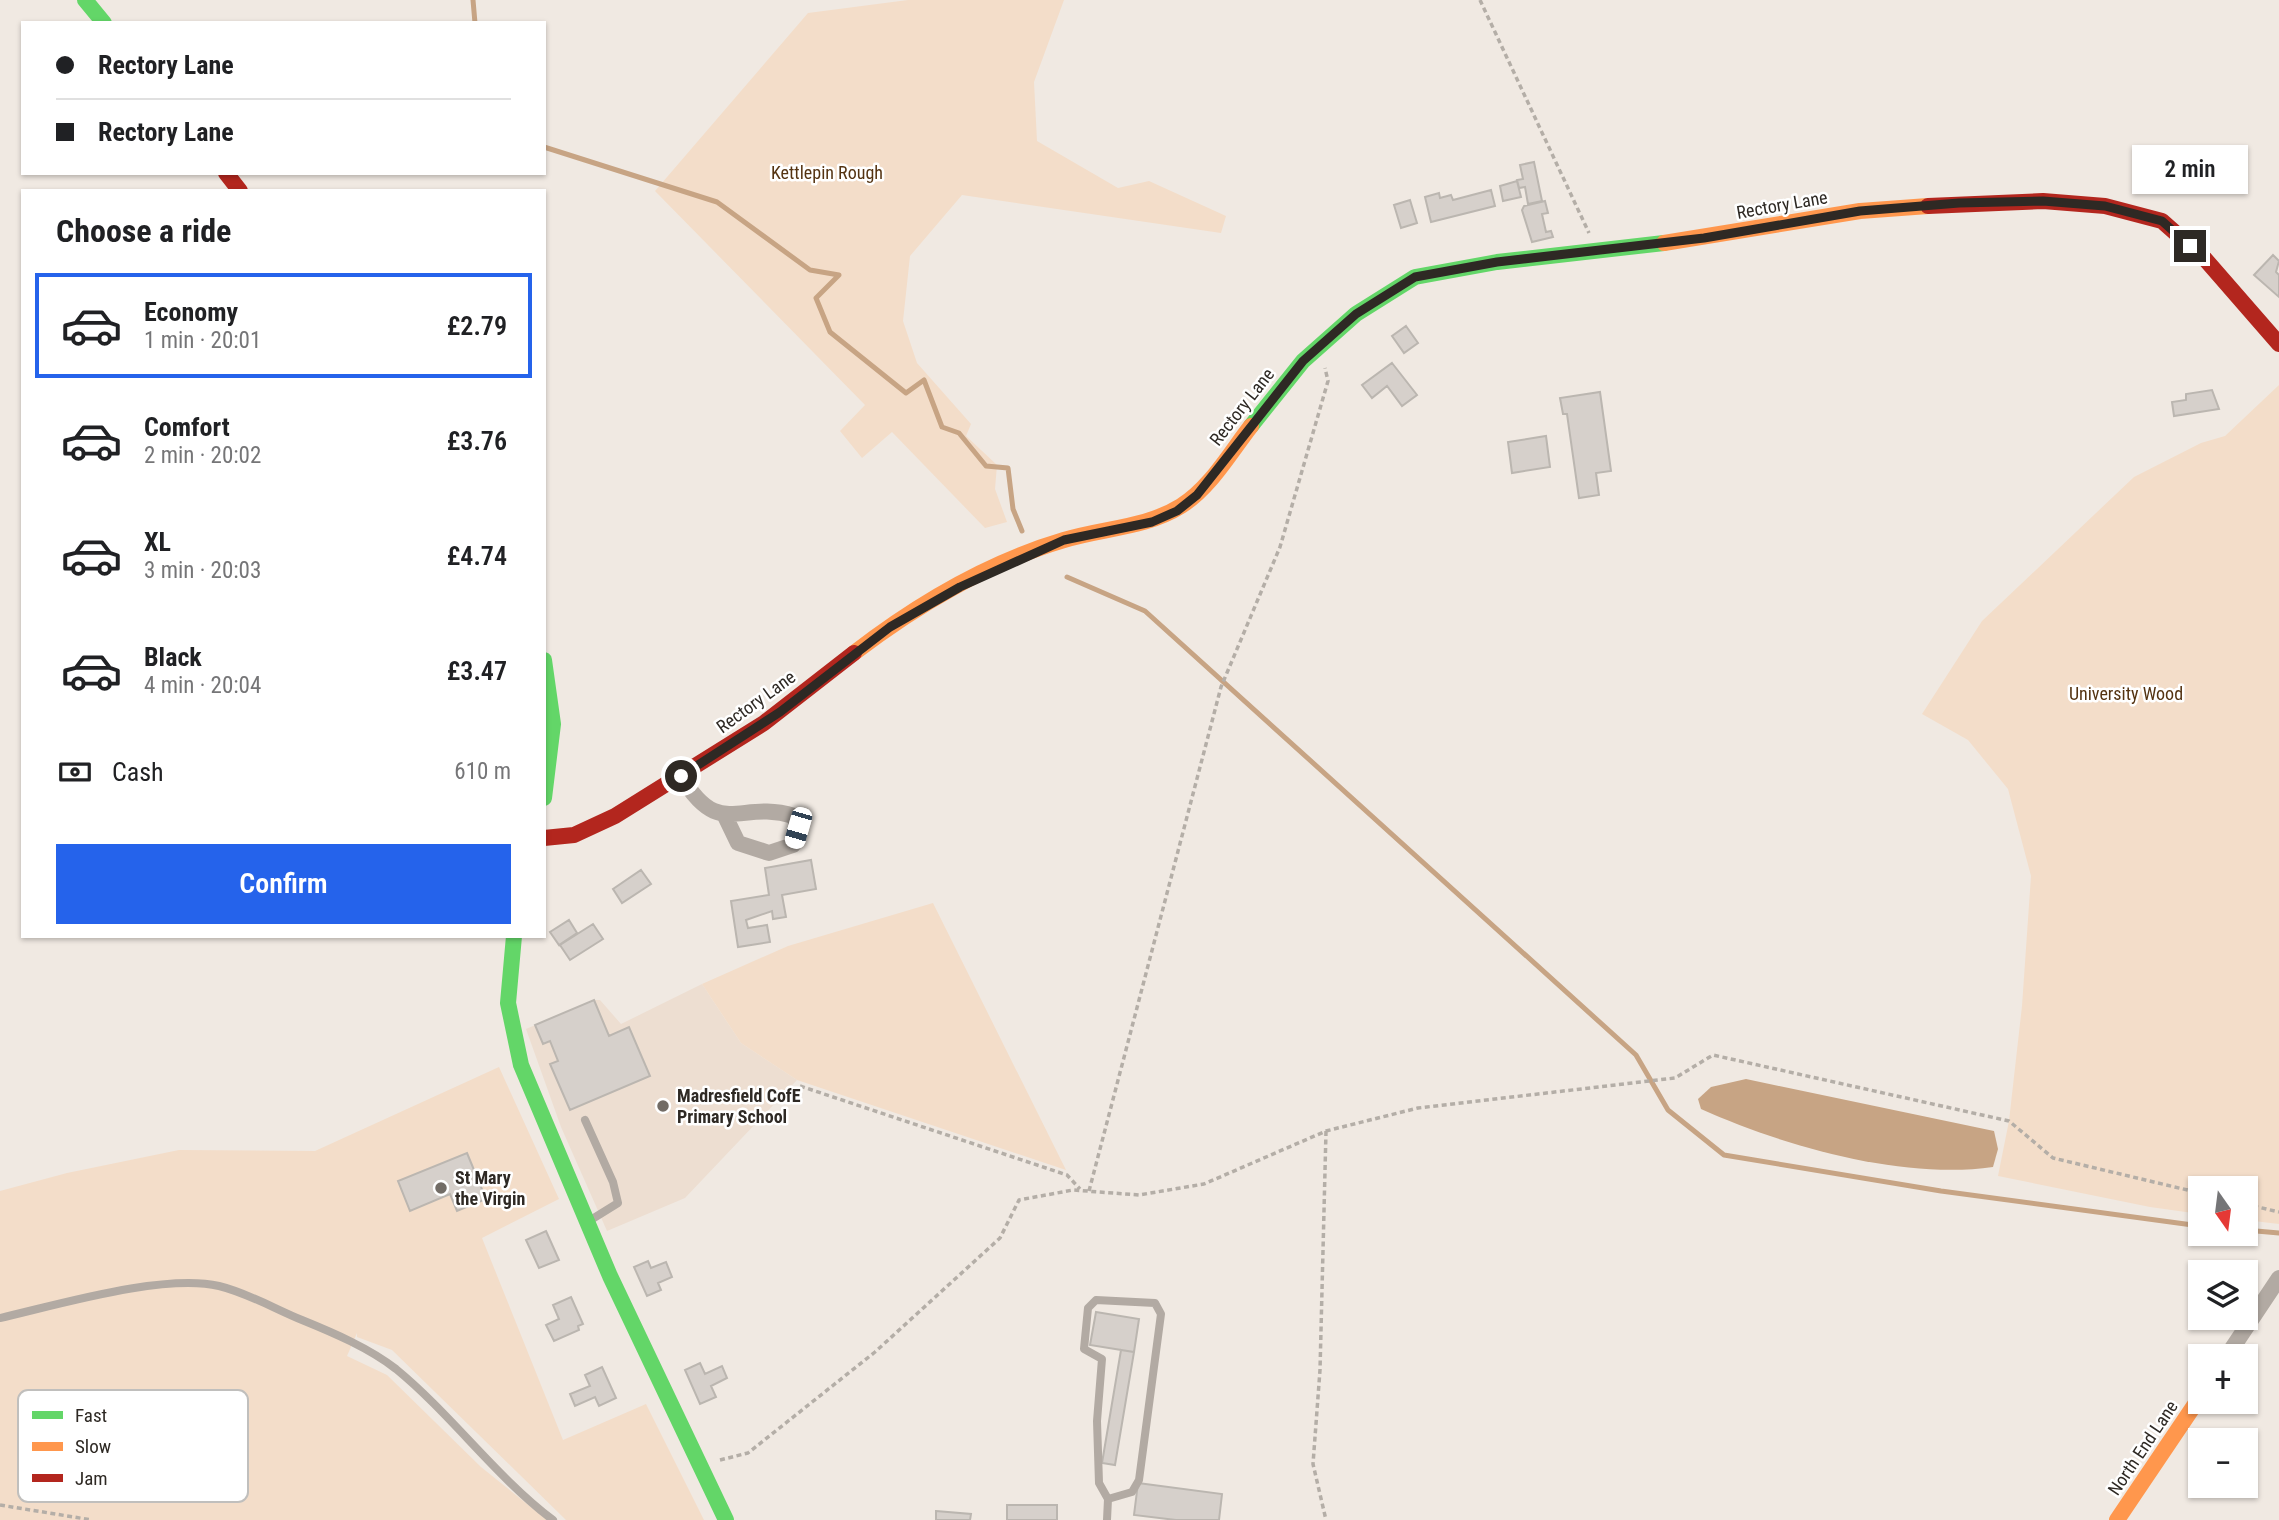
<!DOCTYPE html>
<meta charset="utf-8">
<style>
:root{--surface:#fff;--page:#f6f6f6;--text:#202124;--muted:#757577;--line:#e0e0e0;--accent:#2563eb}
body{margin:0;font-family:"Roboto Condensed",sans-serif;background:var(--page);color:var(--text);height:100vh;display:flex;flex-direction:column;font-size:26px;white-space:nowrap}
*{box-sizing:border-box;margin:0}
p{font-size:23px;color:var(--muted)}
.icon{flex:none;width:38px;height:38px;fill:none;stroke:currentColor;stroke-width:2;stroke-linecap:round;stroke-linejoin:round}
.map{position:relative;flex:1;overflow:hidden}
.side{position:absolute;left:21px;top:189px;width:525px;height:749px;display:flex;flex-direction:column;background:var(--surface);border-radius:0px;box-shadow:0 2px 5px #0004}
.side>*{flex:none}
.guide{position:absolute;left:21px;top:21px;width:525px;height:154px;border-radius:0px;box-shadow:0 2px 5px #0004;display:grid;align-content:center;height:154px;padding:0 35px;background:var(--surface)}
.needle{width:46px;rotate:166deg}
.buttons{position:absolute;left:2188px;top:1176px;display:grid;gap:14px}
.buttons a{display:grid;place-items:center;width:70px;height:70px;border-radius:0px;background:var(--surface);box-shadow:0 2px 5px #0004;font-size:35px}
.end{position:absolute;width:32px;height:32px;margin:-16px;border:9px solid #2e2924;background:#fff;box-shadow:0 0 0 4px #fff}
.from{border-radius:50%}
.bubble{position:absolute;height:49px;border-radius:0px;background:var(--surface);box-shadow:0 2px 5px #0004;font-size:23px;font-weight:600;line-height:49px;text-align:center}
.car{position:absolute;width:21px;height:42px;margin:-21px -10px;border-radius:9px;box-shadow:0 0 5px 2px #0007;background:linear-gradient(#fff 24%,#345 0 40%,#fff 0 76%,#345 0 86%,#fff 0)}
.guide b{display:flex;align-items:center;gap:24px;height:66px;font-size:26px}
.guide b+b{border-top:2px solid var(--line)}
.guide i{width:18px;height:18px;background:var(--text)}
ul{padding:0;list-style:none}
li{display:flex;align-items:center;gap:21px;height:105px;margin:0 14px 10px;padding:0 21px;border:4px solid transparent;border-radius:0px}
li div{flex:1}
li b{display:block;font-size:26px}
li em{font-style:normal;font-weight:600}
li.on{border-color:var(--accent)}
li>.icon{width:63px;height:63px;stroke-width:1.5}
h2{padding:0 35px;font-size:32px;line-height:84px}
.pay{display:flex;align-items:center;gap:18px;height:77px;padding:0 35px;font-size:26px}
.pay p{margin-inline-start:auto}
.action{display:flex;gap:14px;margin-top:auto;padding:14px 35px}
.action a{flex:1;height:80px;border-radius:0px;background:var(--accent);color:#fff;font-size:28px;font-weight:600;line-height:80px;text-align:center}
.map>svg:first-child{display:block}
.built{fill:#edded1}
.green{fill:#f3ddc9}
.water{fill:#c7a484}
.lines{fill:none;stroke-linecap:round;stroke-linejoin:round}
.stream{stroke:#c7a484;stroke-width:5}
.building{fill:#d6d0cb;stroke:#bbb6b0;stroke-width:2}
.path{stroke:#b4aea7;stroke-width:3.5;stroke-dasharray:5 3.5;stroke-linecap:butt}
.lane{stroke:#b2aaa3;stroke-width:8}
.street{stroke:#b2aaa3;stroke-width:16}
.fast{stroke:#63d668;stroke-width:16}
.slow{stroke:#ff974d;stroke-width:16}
.jam{stroke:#b3261e;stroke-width:16}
.route{stroke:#2e2924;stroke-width:9}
.poi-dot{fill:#726c66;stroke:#fff;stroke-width:2.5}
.labels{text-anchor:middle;stroke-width:5;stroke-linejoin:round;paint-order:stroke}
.park-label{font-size:18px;fill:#543311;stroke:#fff}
.street-label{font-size:18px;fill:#2e2924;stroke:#fff}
.poi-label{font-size:18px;font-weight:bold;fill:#2e2924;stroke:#fff;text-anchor:start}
.key{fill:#fff;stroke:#c0bfbd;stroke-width:2}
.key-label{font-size:19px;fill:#2e2924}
</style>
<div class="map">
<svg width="2279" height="1520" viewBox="0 0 2279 1520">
<rect width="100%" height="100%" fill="#f0e9e2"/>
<path class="built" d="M702 984 741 1043 797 1080 685 1198 607 1231 561 1127 526 1029 594 1000H600L621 1024Z"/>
<path class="green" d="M908 0H1064L1034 82 1037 141 1118 188 1149 181 1226 216 1221 233 962 195 910 256 903 321 917 363 971 424 966 436 997 465 995 489 1007 522 985 528 892 432 862 458 840 431 865 405 655 191 808 13Z
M2279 385V1224L2245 1220V1188H2200V1214L2150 1207 1998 1176 2009 1121 2022 1006 2031 876 2008 789 1968 740 1922 714 1982 621 2134 477 2201 443 2225 436Z
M933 903 1066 1170 797 1080 741 1043 702 984 788 946Z
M499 1067 559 1199 482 1238 563 1440 646 1404 704 1520H566L392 1350 357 1337V1333L347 1356 387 1375 481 1467 547 1520H0V1191L67 1173 179 1150 315 1151Z"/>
<path class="water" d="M1746 1079 1994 1131 1998 1149 1993 1167C1903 1180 1783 1146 1701 1109L1698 1099 1711 1087Z"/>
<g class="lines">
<path class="stream" d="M473 0 475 23
M544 147 717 202 810 270 839 275 816 298 830 332 906 393 924 380 942 427 959 433 986 466 1008 468 1013 509 1022 531
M1067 577 1145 611 1636 1055 1668 1110 1724 1155 1941 1191 2200 1226
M2245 1230 2279 1233"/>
</g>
<path class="building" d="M1534 162 1542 201 1528 204 1525 187 1519 188 1517 180 1523 179 1520 165Z
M1517 181 1521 197 1503 201 1500 186Z
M1491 190 1495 206 1431 222 1425 197 1439 193 1440 198 1451 195 1453 200Z
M1410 200 1417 223 1401 228 1394 205Z
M1545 201 1548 213 1542 214 1546 232 1551 231 1553 237 1532 242 1522 210 1524 206Z
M2273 255 2279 261 2276 272 2279 275V297L2254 275Z
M1406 326 1418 343 1404 353 1392 336Z
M1392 363 1417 395 1402 406 1387 386 1372 398 1362 385Z
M2212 390 2219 409 2174 416 2172 402 2186 400V394Z
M1600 392 1611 471 1596 473 1599 495 1579 498 1567 414H1563L1560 398Z
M1546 436 1550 467 1512 473 1508 442Z
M811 860 816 889 782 895 786 917 773 919 772 911 746 920 748 928 767 925 770 942 738 947 731 901 769 895 765 868Z
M641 870 651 884 622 903 613 889Z
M569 920 577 933 559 945 550 932Z
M593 924 603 939 570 960 560 945Z
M594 1000 609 1036 629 1027 650 1076 570 1110 550 1064 558 1061 550 1041 543 1044 535 1025Z
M467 1153 486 1199 457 1211 450 1194 410 1211 398 1181Z
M546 1231 559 1260 539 1268 526 1240Z
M648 1261 651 1268 666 1262 672 1277 658 1283 661 1290 647 1296 634 1267Z
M571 1297 583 1324 578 1326 579 1330 554 1341 546 1325 559 1319 553 1305Z
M1096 1312 1139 1319 1134 1352 1090 1345Z
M1121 1350 1134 1352 1115 1465 1102 1463Z
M700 1363 705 1374 722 1366 727 1378 711 1386 716 1397 700 1404 685 1370Z
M602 1367 616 1398 599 1406 595 1397 575 1406 570 1394 590 1386 585 1375Z
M1138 1483 1222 1494 1219 1520H1176L1134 1515Z
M1007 1505H1057V1520H1007Z
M936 1511 971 1514 970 1520H936Z"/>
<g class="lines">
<path class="path" d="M1480 0 1589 233
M800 1086 1067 1175 1080 1189
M1326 1131 1320 1370 1313 1464 1326 1520
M1089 1191 1221 687 1280 547 1328 381 1325 368
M2245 1204 2279 1212
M720 1460 748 1453 875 1352 1000 1238 1019 1200 1073 1190 1139 1195 1204 1184 1326 1131 1418 1108 1675 1078 1713 1055 2009 1121 2053 1158 2200 1193
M0 1505 92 1520"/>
<path class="lane" d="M585 1120 613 1182 618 1203 589 1221
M0 1318C57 1305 164 1273 219 1286 248 1293 275 1309 302 1320 334 1333 369 1348 396 1369 452 1415 495 1476 553 1520
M1107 1520 1108 1499 1099 1483 1097 1421 1102 1359 1084 1349 1088 1308 1096 1300 1155 1303 1161 1314 1139 1480 1132 1492 1108 1499"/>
<path class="street" d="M681 776C720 841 739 799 794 816L798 828 793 845 769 853 738 843 725 816
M2227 1356 2279 1278"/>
<path class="fast" d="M85 0 104 23
M1251 426 1303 361 1356 314 1415 277 1497 262 1664 243
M544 660 553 724 544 798
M514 936 508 1003 521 1065 610 1276 726 1520"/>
<path class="slow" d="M1664 243 1860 211 1928 206
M854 653C915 606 989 562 1064 540 1103 528 1146 528 1181 506 1210 488 1230 453 1251 426
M2117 1520 2200 1397"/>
<path class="jam" d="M226 173 240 191
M1928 206 2043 201 2105 206 2162 221 2205 259 2279 344
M544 838 574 835 615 816 764 723 854 653"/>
</g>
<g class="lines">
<path class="route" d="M681 776 780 712 890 627 960 587 1064 540 1152 522 1177 511 1197 495 1303 361 1356 314 1415 277 1497 262 1704 238 1860 211 1959 203 2043 201 2105 206 2162 221 2190 246"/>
</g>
<g class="poi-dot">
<circle cx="663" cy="1106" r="7"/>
<circle cx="441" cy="1188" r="7"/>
</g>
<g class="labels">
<g class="park-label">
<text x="827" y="179">Kettlepin Rough</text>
<text x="2126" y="700">University Wood</text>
</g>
<g class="street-label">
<text transform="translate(1782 205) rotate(-10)" y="6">Rectory Lane</text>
<text transform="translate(1242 407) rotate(-52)" y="6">Rectory Lane</text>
<text transform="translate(756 702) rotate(-36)" y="6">Rectory Lane</text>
<text transform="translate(2143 1448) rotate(-56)" y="6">North End Lane</text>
</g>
<g class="poi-label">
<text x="677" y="1102">Madresfield CofE<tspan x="677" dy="21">Primary School</tspan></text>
<text x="455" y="1184">St Mary<tspan x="455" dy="21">the Virgin</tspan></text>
</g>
</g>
<rect x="18" y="1390" width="230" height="112" rx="10" class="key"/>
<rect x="32" y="1411" width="31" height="8" fill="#63d668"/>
<rect x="32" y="1442" width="31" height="9" fill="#ff974d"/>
<rect x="32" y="1474" width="31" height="8" fill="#b3261e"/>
<g class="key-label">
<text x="75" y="1422">Fast</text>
<text x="75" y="1453">Slow</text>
<text x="75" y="1485">Jam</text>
</g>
</svg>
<div class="buttons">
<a><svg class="needle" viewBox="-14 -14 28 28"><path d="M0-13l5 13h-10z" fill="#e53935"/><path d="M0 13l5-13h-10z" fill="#757577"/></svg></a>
<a><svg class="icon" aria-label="layers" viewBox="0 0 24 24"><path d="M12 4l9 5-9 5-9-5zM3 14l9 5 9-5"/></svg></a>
<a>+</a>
<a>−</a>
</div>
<i class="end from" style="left:681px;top:776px"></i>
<i class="end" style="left:2190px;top:246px"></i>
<div class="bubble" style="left:2132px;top:145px;width:116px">2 min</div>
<i class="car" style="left:798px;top:828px;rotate:196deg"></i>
<div class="guide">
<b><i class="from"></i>Rectory Lane</b>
<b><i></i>Rectory Lane</b>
</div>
<section class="side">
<h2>Choose a ride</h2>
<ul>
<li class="on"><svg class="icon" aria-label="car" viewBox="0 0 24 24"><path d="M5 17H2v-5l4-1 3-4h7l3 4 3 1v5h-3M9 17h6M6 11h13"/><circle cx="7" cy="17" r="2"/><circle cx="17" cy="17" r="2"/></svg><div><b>Economy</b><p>1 min · 20:01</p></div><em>£2.79</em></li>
<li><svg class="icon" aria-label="car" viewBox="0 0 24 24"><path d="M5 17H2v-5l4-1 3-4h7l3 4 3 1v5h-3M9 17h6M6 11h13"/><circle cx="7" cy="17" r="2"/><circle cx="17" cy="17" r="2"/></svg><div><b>Comfort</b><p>2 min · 20:02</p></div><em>£3.76</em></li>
<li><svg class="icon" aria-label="car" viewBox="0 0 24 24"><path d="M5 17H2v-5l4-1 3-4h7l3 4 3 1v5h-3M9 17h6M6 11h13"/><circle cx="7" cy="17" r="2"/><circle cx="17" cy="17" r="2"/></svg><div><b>XL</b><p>3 min · 20:03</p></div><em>£4.74</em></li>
<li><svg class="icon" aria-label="car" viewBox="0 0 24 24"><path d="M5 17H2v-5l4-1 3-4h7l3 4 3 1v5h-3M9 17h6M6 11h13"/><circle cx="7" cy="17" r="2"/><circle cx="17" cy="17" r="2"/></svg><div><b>Black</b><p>4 min · 20:04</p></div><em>£3.47</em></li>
</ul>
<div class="pay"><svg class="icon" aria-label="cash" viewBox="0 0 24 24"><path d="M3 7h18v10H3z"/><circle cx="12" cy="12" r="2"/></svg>Cash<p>610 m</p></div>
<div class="action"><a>Confirm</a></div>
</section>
</div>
